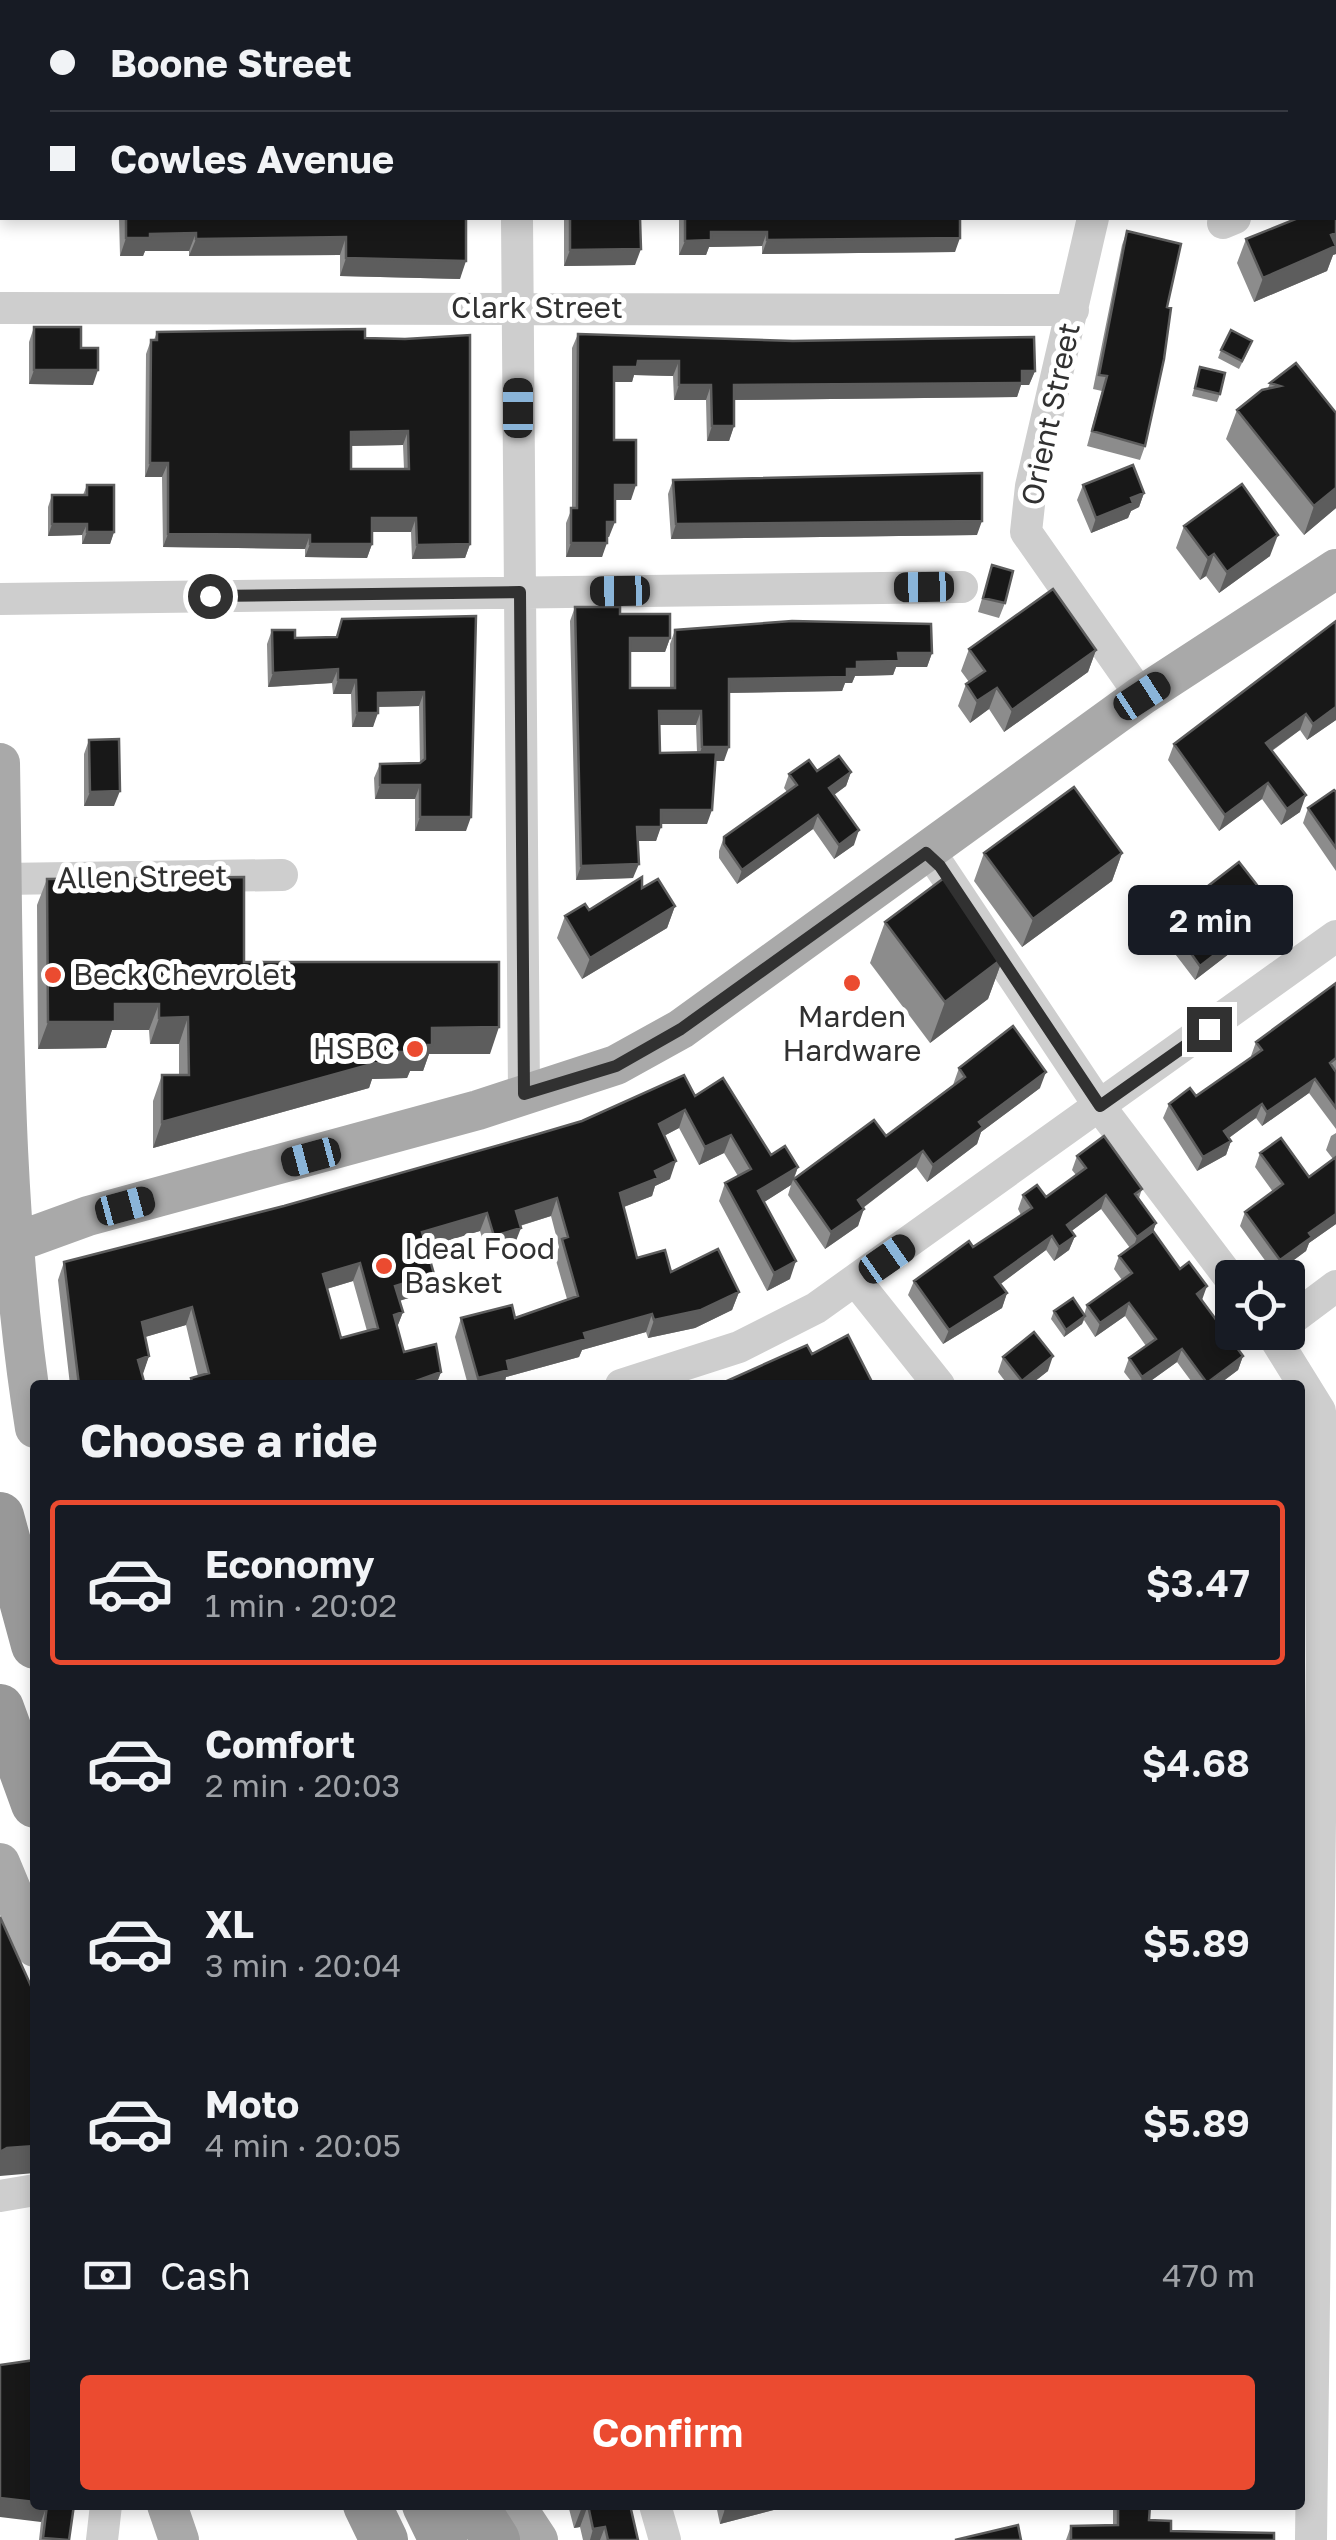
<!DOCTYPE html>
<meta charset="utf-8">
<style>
:root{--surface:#171b24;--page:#242831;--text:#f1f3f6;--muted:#9ea1a6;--line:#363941;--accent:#eb4b30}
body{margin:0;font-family:"Golos Text",sans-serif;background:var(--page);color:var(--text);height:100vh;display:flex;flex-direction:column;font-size:38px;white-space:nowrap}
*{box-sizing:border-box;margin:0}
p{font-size:32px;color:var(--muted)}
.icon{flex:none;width:55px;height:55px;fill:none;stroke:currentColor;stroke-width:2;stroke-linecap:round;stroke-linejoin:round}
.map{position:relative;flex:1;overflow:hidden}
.details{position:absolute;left:30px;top:1380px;width:1275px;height:1130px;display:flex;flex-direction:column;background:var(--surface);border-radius:10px;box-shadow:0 5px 15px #0003}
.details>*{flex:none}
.guide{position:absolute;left:0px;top:0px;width:1338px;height:220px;box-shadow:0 5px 15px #0003;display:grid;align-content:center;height:220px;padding:0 50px;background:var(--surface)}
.fabs{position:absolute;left:1215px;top:1260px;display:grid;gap:20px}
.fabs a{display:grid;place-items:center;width:90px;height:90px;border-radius:10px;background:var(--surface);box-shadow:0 5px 15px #0003;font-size:50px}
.end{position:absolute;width:45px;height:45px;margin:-22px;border:12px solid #313131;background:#fff;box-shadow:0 0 0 5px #fff}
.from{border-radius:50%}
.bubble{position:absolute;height:70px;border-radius:10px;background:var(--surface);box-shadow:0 5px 15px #0003;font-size:32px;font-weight:600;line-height:70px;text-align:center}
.car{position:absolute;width:30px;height:60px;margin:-30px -15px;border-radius:12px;box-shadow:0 0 8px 2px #0007;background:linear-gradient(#222 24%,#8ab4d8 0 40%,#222 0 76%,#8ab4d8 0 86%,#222 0)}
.guide b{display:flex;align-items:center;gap:35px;height:95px;font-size:38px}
.guide b+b{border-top:2px solid var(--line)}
.guide i{width:25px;height:25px;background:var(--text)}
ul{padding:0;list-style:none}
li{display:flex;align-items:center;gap:30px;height:165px;margin:0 20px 15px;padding:0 30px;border:5px solid transparent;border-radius:10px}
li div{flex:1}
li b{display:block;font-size:38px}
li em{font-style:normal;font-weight:600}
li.on{border-color:var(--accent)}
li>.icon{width:90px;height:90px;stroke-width:1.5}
h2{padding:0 50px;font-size:45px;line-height:120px}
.pay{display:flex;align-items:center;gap:25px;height:110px;padding:0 50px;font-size:38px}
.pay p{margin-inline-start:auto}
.cta{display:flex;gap:20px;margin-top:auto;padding:20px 50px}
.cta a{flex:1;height:115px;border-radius:10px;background:var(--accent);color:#fff;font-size:40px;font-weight:600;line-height:115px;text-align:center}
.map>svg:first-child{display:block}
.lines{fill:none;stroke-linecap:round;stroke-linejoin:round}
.minor{stroke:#cecece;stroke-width:32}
.major{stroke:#a9a9a9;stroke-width:40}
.highway{stroke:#989898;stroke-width:48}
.wall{fill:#8c8c8c;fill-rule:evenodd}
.shaded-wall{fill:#5d5d5d}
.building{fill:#181818;stroke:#5d5d5d;stroke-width:2.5;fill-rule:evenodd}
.route{stroke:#313131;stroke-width:12}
.poi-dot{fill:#eb4b30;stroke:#fff;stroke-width:4}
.labels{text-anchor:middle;stroke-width:10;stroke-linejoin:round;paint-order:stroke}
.street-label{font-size:30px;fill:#313131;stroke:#fff}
.poi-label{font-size:30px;fill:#313131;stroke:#fff;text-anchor:start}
</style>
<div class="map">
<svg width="1336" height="2540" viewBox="0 0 1336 2540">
<rect width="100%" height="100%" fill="#fff"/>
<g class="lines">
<path class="minor" d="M514 0 515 2
M978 0 980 2
M1058 2 1064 0
M1335 167H1336
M517 218 524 1094
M1093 218 1031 486 1026 532 1141 696
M1223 223 1235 218
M0 308 1073 310
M0 599 962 587
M926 853 940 867 1100 1107 1232 1281
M2 879 282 875
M856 1281 939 1385
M1288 1322 1336 1286
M1271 1332 1320 1411 1322 1661 1311 2540
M621 1385 739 1347 816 1308 1336 936
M0 2196 35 2190
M655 2505 665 2540
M102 2540 106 2505"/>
<path class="major" d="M0 52 2 0
M0 763C4 985 0 1209 35 1428
M0 1248 88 1216 478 1110 616 1065 681 1029 1141 696 1336 569
M0 1863 35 1947
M167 2505 179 2540
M515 2505 538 2540"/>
<path class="highway" d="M0 1516 35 1645
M0 1708 35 1804
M367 2505 384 2540
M426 2505 443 2540
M474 2505 496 2540"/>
</g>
<path class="wall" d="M1336 202V254L1333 255 1327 271 1254 302 1237 263 1246 239Z
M119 218H466L460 279 340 276V255L189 256V251H145L143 256H120Z
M564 218H640L635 265 564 266Z
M679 218H960L955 252 762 254V246L709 247 706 255H679Z
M1127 231 1145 446 1140 460 1087 446 1102 391 1093 389 1122 245Z
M34 327 81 348 93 385 29 384V342Z
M157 332 365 338 470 544 465 558 412 559 411 532H372V544L367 558 305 557V549L163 547 162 477H145L146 354 151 340H154ZM403 445 404 469H351V446Z
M578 334 1035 371 1029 385H1021L1017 397 734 400V426L729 441H707L706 400H674L673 376 634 375 632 382H614V440L631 500H615L609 537H607L602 557H566V523L572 508V348Z
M1249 349 1239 369 1218 358 1221 350Z
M1296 363 1336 508 1304 535 1226 439 1237 410 1268 388 1270 383Z
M1200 367 1220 394 1217 402 1192 396Z
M673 480 977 535 671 539 668 494Z
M87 485 114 532 110 544H82V535L48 536V507L52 495H83Z
M1083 485 1144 493 1139 507 1131 511 1128 518 1091 533 1077 500Z
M1184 526 1270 556 1219 593 1206 576 1200 580 1176 548Z
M992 565 1005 603 999 618 978 612Z
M575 607 620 614 670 638 665 652H630V688H670V644L675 630 932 653 927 667H896L893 675 855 676 852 683H845L842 691 729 693 724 761H715L707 824H661L656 841H638L633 878 576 880 570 621ZM659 725H696L697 752 660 753Z
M476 616 466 831H415V799H375L374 778 380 764 420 763 419 706 378 707 373 727H352L351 694H333L332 683 268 687 267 644 272 630 295 638 336 637 342 619Z
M1336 621V720L1307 740 1300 730 1272 751 1300 812 1281 825 1262 799 1219 831 1168 760 1174 744Z
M969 649 1096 650 1088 672 1004 732 989 709 970 723 958 706 966 684 969 682 961 671Z
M89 740 114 806H84V754Z
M817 771 851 772 846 786 834 795 854 845 834 859 813 829 737 884 719 858V851L724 837 787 792 784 788 789 774Z
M1336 792V871L1303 823 1308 808Z
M984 853H1122L1112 881 1022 947 974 881Z
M47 879 244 962 490 1054H429L423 1071H410L407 1078 372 1079 369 1088 153 1148V1101L162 1075H179V1044H150L149 1030H112L106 1048 38 1049 37 905Z
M1208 886 1269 923 1195 980 1166 942 1172 927 1205 903 1203 901Z
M642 888 675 906 667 928 582 979 557 938 565 916 589 910Z
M885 922 1003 958 988 999 930 1043 870 963Z
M1336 983V1069L1335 1070 1336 1072V1129L1309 1093 1262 1126 1256 1118 1229 1138 1231 1141 1226 1155 1197 1171 1163 1118 1169 1104 1196 1096 1252 1057 1251 1056 1256 1042Z
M959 1068 1040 1088 981 1132 977 1144 927 1182 916 1167 863 1208 858 1226 825 1249 788 1195 791 1185 764 1202 790 1279 767 1291 719 1201 725 1183 738 1176 724 1153 699 1165 679 1128 664 1136 670 1179 655 1186 652 1196 624 1207 637 1258 671 1272 739 1292 732 1310 695 1328 648 1338 646 1332 582 1350 579 1357 506 1377 504 1385H468L455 1337 461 1318H515L567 1299 555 1257 559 1247 551 1216 520 1226 514 1246 487 1254 480 1231 426 1247 428 1292 399 1301 403 1312 397 1327 404 1352 441 1372 436 1385H189L191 1378 198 1376 186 1325 145 1337 149 1356 142 1375 145 1385H70L58 1280 64 1262 284 1206 695 1096 771 1155 798 1167 794 1179 886 1136 953 1085ZM353 1281 367 1331 341 1338 327 1289Z
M1336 1133V1224L1309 1243 1306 1251 1275 1274 1240 1226 1245 1212 1273 1192 1255 1167 1260 1153 1309 1177 1333 1159 1326 1150 1331 1136Z
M1077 1156 1142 1189 1139 1198 1156 1223 1153 1231 1243 1356 1238 1370 1218 1385H1194L1177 1362 1145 1385H1134L1124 1372 1129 1358 1146 1346 1125 1316 1095 1337 1084 1320 1082 1324 1064 1337 1051 1319 1054 1311 1084 1315 1087 1305 1122 1280 1114 1269 1119 1256 1130 1248 1101 1209 1071 1231 1075 1236 1069 1250 1054 1261 1046 1250 1000 1284 1007 1293 1002 1308 943 1344 908 1295 914 1281 973 1247 1021 1215 1018 1209 1023 1195 1046 1197 1076 1175 1072 1170Z
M1003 1357 1048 1371 1030 1385H1008L998 1372Z
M0 2365 74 2505 69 2540H39L41 2522Z
M568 2505H630L638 2540H583L580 2527 574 2528Z
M716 2505H793L720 2524Z
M1113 2505H1150L1149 2520 1171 2531 1274 2540H1066L1071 2526 1113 2525Z"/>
<path class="shaded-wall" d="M711 232H767L762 246 709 247 706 255H679L685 241Z
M196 233 189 251H145L143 256H120L126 238 150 234Z
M1336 233V254L1333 255 1327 271 1254 302 1263 278Z
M346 237 340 255 189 256 196 239Z
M960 238 955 252 762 254 767 240Z
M641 249 635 265 564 266 570 250Z
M346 258 466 261 460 279 340 276Z
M638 361H679L673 376 634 375 632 382H609L614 367Z
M34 370H98L93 385 29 384Z
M1035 371 1029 385H1021L1017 397 729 400 734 385Z
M679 385H711L706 400H674Z
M712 426H734L729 441H707Z
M408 431 403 445 346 446 351 432Z
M150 463H168L162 477H145Z
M615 485H636L631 500H609Z
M1336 488V508L1304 535 1314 506Z
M1144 493 1139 507 1131 511 1128 518 1091 533 1096 518 1131 498Z
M372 518H416L411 532H367Z
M982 521 977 535 671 539 676 524Z
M607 522H615L609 537H602Z
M52 524H87L82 535 48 536Z
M87 532H114L110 544H82Z
M168 534 310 535 305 549 163 547Z
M1278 535 1270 556 1219 593 1227 572Z
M571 543H607L602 557H566Z
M310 544H372L367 558 305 557Z
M470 544 465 558 412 559 417 545Z
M1214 554 1206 576 1200 580 1208 558Z
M630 638H670L665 652H625Z
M1096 650 1088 672 1004 732 1012 710Z
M898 653H932L927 667H896L893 675 855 676 852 683H845L842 691 724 693 729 679 847 669 857 662Z
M338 669 332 683 268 687 273 673Z
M338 680H356L351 694H333Z
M997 688 989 709 970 723 977 701Z
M424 692 419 706 372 707 378 693Z
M1336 702V720L1307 740 1313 724Z
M659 711H701L696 725H654Z
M357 713H378L373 727H352Z
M1306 714 1300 730 1260 759 1266 743Z
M702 747H729L724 761H697Z
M851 772 846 786 824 802 829 788Z
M1268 783 1262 799 1219 831 1225 815Z
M380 785H420L415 799H375Z
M120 791 114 806H84L90 792Z
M1306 795 1300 812 1281 825 1287 809Z
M661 810H712L707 824H656Z
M818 815 813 829 737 884 742 870Z
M420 817H471L466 831H415Z
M637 827H661L656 841H632Z
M859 830 854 845 834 859 839 845Z
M1122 853 1112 881 1022 947 1033 919Z
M639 864 633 878 576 880 581 866Z
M675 906 667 928 582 979 590 958Z
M1275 908 1269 923 1195 980 1200 966Z
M1003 958 988 999 930 1043 945 1002Z
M115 1004H159L149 1030H112L106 1048 38 1049 48 1022Z
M188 1017 179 1044H150L159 1018Z
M499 1027 490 1054H429L423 1071H410L407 1078 372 1079 369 1088 153 1148 162 1122 378 1052 417 1045 432 1028Z
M1046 1072 1040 1088 981 1132 977 1144 927 1182 933 1165 979 1122Z
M1315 1079 1309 1093 1262 1126 1267 1112Z
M1262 1104 1256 1118 1219 1145 1224 1131Z
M685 1110 679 1128 652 1142 659 1124Z
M731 1135 724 1153 699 1165 705 1147Z
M1231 1141 1226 1155 1197 1171 1203 1157Z
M923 1151 916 1167 852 1216 858 1200Z
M676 1161 670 1179 655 1186 652 1196 613 1211 620 1193 655 1171Z
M798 1167 791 1185 752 1210 758 1191Z
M1106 1195 1101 1209 1061 1239 1067 1225Z
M557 1198 551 1216 509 1229 516 1211Z
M864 1209 858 1226 825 1249 831 1232Z
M487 1213 480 1231 415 1250 422 1232Z
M1336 1214V1224L1309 1243 1306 1251 1275 1274 1280 1260 1309 1233Z
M1156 1223 1151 1238 1132 1251 1137 1237Z
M521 1228 514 1246 487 1254 494 1236Z
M1052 1236 1046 1250 990 1292 995 1277Z
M1075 1236 1069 1250 1054 1261 1059 1247Z
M796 1261 790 1279 767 1291 774 1273Z
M360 1263 353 1281 316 1292 323 1274Z
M434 1274 428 1292 389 1304 395 1286Z
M1207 1286 1202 1300 1197 1294Z
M739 1292 732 1310 695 1328 648 1338 654 1320Z
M1007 1293 1002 1308 943 1344 949 1330Z
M1129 1303 1125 1316 1095 1337 1100 1323Z
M192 1307 186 1325 135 1340 142 1322Z
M403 1312 396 1330 394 1315Z
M652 1314 646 1332 582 1350 579 1357 506 1377 504 1385H475L478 1378 507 1361 584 1333Z
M1085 1316 1082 1324 1064 1337 1066 1330Z
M1182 1349 1177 1362 1145 1385H1140L1142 1377Z
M149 1356 143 1374 131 1378 138 1360Z
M1053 1356 1048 1371 1030 1385H1021L1022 1381Z
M1243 1356 1238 1370 1218 1385H1207Z
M441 1372 436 1385H405Z
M35 2146V2173L0 2176V2152L7 2148Z
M0 2498 35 2502V2505H47L41 2522 0 2517Z
M588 2505 580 2527 574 2528 582 2507Z
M741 2505H793L720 2524 725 2509Z
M605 2527 600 2540H590L593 2529Z"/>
<path class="building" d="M1167 0H1279L1280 2H1161Z
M1336 70V111H1335V71Z
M1336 202V233L1331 235 1336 246 1263 278 1246 239 1298 218H1335Z
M126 218H466V261L346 258V237L196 239V233L150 234V238H126Z
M570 218H640L641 249 570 250Z
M685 218H960V238L767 240V232H711V240L685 241Z
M1127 231 1181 244 1167 307 1171 308 1164 359 1145 446 1092 431 1107 376 1099 375Z
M34 327H81V348H98V370H34Z
M365 329V338L405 339 470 335V544L417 545 416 518H372V544H310V535L168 534V463H150L151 340H157V332ZM408 431 409 469H351V432Z
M1231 330 1252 341 1242 361 1221 350Z
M578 334 793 341 1034 337 1035 371H1022V383L734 385V426H712L711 385H679V361H638L637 367H614V440H636V485H615V522H607V543H571V508H577Z
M1296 363 1336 413V488L1314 506 1237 410 1262 390 1280 386 1270 383Z
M1200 367 1225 373 1220 394 1195 388Z
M1133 465 1144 493 1131 498 1133 503 1096 518 1083 485Z
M982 473V521L676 524 673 480Z
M1242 484 1278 535 1227 572 1214 554 1208 558 1184 526Z
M87 485H114V532H87V524H52V495H87Z
M992 565 1013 571 1005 603 983 598Z
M1053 589 1096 650 1012 710 997 688 977 701 966 684 985 671 969 649Z
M575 607H620V614H670V638H630V688H675V630L792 621 931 624 932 653H898L899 661 857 662V669H847V677L729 679V747H702L701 711H659L660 753 716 752 712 810H661V827H637L639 864 581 866Z
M476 616 471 817H420V785H380V764L420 763 425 759 424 692 378 693V713H357L356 680H338V669L273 673 272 630H295V638L337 637 342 619Z
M1336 621V707L1313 724 1306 714 1266 743 1306 795 1287 809 1268 783 1225 815 1174 744Z
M119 739 120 791 90 792 89 740Z
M839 756 851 772 829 788 859 830 839 845 818 815 742 870 724 844V837L797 785 789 774 809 760 817 771Z
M1074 787 1122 853 1033 919 984 853Z
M1334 790 1336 792V848L1308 808Z
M1239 862 1275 908 1200 966 1172 927 1215 895 1208 886Z
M244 877V962H499V1027L432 1028V1045H417V1052H378L379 1062 162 1122V1075H189L188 1017 159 1018V1004H115V1022H48L47 879Z
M642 877V888L658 879 675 906 590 958 565 916 585 904 589 910Z
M944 878 1003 958 945 1002 885 922Z
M1336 983V1058L1330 1063 1336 1072V1108L1315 1079 1267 1112 1262 1104 1224 1131 1231 1141 1203 1157 1169 1104 1190 1088 1196 1096 1262 1050 1256 1042Z
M1013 1026 1046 1072 979 1122 983 1127 933 1165 923 1151 858 1200 864 1209 831 1232 794 1179 874 1120 886 1136 965 1077 959 1068Z
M684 1075 695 1096 723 1078 771 1155 785 1146 798 1167 758 1191 796 1261 774 1273 725 1183 751 1169 731 1135 705 1147 685 1110 659 1124 676 1161 655 1171 658 1178 620 1193 637 1258 665 1250 671 1272 718 1249 739 1292 701 1310 654 1320 652 1314 584 1333 586 1339 507 1361 509 1370 478 1378 461 1318 512 1305 515 1318 578 1296 562 1239 568 1237 557 1198 516 1211 521 1228 494 1236 487 1213 422 1232 434 1274 395 1286 403 1312 394 1315 404 1352 436 1344 441 1372 405 1385H193L191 1378 209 1373 192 1307 142 1322 149 1356 138 1360 145 1385H79L64 1262 284 1206 538 1134 582 1121ZM360 1263 378 1328 341 1338 323 1274Z
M1104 1136 1142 1189 1135 1194 1156 1223 1137 1237 1106 1195 1067 1225 1075 1236 1059 1247 1052 1236 995 1277 1007 1293 949 1330 914 1281 969 1241 973 1247 1032 1208 1023 1195 1037 1185 1046 1197 1086 1168 1077 1156Z
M1281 1138 1309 1177 1336 1157V1214L1309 1233 1312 1237 1280 1260 1245 1212 1283 1184 1260 1153Z
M1153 1231 1180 1269 1189 1262 1207 1286 1197 1294 1243 1356 1207 1383 1182 1349 1142 1377 1129 1358 1156 1339 1129 1303 1100 1323 1087 1305 1132 1273 1119 1256Z
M1073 1298 1085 1316 1066 1330 1054 1311Z
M1034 1332 1053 1356 1022 1381 1003 1357Z
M848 1335 873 1384 871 1385H718L807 1345 812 1354Z
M0 1917 35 1995V2146L7 2148 0 2152Z
M35 2360V2502L0 2498V2365Z
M47 2505H74L69 2540 43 2538Z
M581 2505H630L638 2540H608L605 2527 593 2529 588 2505 582 2507Z
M724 2505H741L725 2509Z
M1118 2505H1150L1149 2520 1171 2521V2531L1274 2533V2540H1071V2526L1118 2525Z
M1018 2525 1021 2540H955Z"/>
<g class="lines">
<path class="route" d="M210 596 520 592 524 1094 616 1066 681 1029 926 853 940 866 1100 1106 1209 1029"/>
</g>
<g class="poi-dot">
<circle cx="53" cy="975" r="10"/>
<circle cx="852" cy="983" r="10"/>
<circle cx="415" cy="1049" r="10"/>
<circle cx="384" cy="1266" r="10"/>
</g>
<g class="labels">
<g class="street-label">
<text x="537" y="318">Clark Street</text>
<text transform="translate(1051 414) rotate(-78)" y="10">Orient Street</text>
<text transform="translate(142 877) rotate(-1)" y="10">Allen Street</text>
</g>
<g class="poi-label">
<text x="73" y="985">Beck Chevrolet</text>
<text x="852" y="1027" text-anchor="middle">Marden<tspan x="852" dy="34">Hardware</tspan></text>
<text x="395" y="1059" text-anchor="end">HSBC</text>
<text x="404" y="1259">Ideal Food<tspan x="404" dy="34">Basket</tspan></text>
</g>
</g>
</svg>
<div class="fabs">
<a><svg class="icon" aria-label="locate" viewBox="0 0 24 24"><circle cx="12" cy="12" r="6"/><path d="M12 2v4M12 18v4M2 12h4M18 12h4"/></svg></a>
</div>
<i class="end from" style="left:210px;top:596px"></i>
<i class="end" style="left:1209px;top:1029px"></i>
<div class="bubble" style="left:1128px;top:885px;width:165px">2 min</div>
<i class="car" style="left:518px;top:408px;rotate:0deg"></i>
<i class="car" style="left:924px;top:587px;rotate:269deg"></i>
<i class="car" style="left:620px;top:591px;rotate:269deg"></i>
<i class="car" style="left:1142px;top:696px;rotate:57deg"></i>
<i class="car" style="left:311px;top:1157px;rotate:255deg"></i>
<i class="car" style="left:125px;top:1206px;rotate:75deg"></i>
<i class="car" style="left:887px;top:1259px;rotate:55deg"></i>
<div class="guide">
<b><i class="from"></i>Boone Street</b>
<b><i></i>Cowles Avenue</b>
</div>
<section class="details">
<h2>Choose a ride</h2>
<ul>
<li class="on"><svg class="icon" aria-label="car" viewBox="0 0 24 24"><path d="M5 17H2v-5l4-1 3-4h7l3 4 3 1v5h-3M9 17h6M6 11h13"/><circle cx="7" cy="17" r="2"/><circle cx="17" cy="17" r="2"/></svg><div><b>Economy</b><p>1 min · 20:02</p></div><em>$3.47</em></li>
<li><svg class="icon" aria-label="car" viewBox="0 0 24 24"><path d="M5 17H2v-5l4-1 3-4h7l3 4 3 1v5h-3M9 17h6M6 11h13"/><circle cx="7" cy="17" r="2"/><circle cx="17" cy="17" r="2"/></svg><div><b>Comfort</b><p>2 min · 20:03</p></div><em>$4.68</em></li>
<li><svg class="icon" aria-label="car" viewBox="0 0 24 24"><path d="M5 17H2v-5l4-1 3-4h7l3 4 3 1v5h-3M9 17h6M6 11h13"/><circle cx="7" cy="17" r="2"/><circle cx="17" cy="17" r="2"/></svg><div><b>XL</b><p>3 min · 20:04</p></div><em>$5.89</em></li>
<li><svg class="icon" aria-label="car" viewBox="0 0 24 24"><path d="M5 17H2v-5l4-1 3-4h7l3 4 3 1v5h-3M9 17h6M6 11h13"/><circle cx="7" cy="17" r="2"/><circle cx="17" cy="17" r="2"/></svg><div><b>Moto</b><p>4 min · 20:05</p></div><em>$5.89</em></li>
</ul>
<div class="pay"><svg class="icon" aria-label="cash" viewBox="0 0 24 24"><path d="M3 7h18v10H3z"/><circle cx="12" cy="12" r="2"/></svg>Cash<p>470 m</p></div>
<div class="cta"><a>Confirm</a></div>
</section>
</div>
